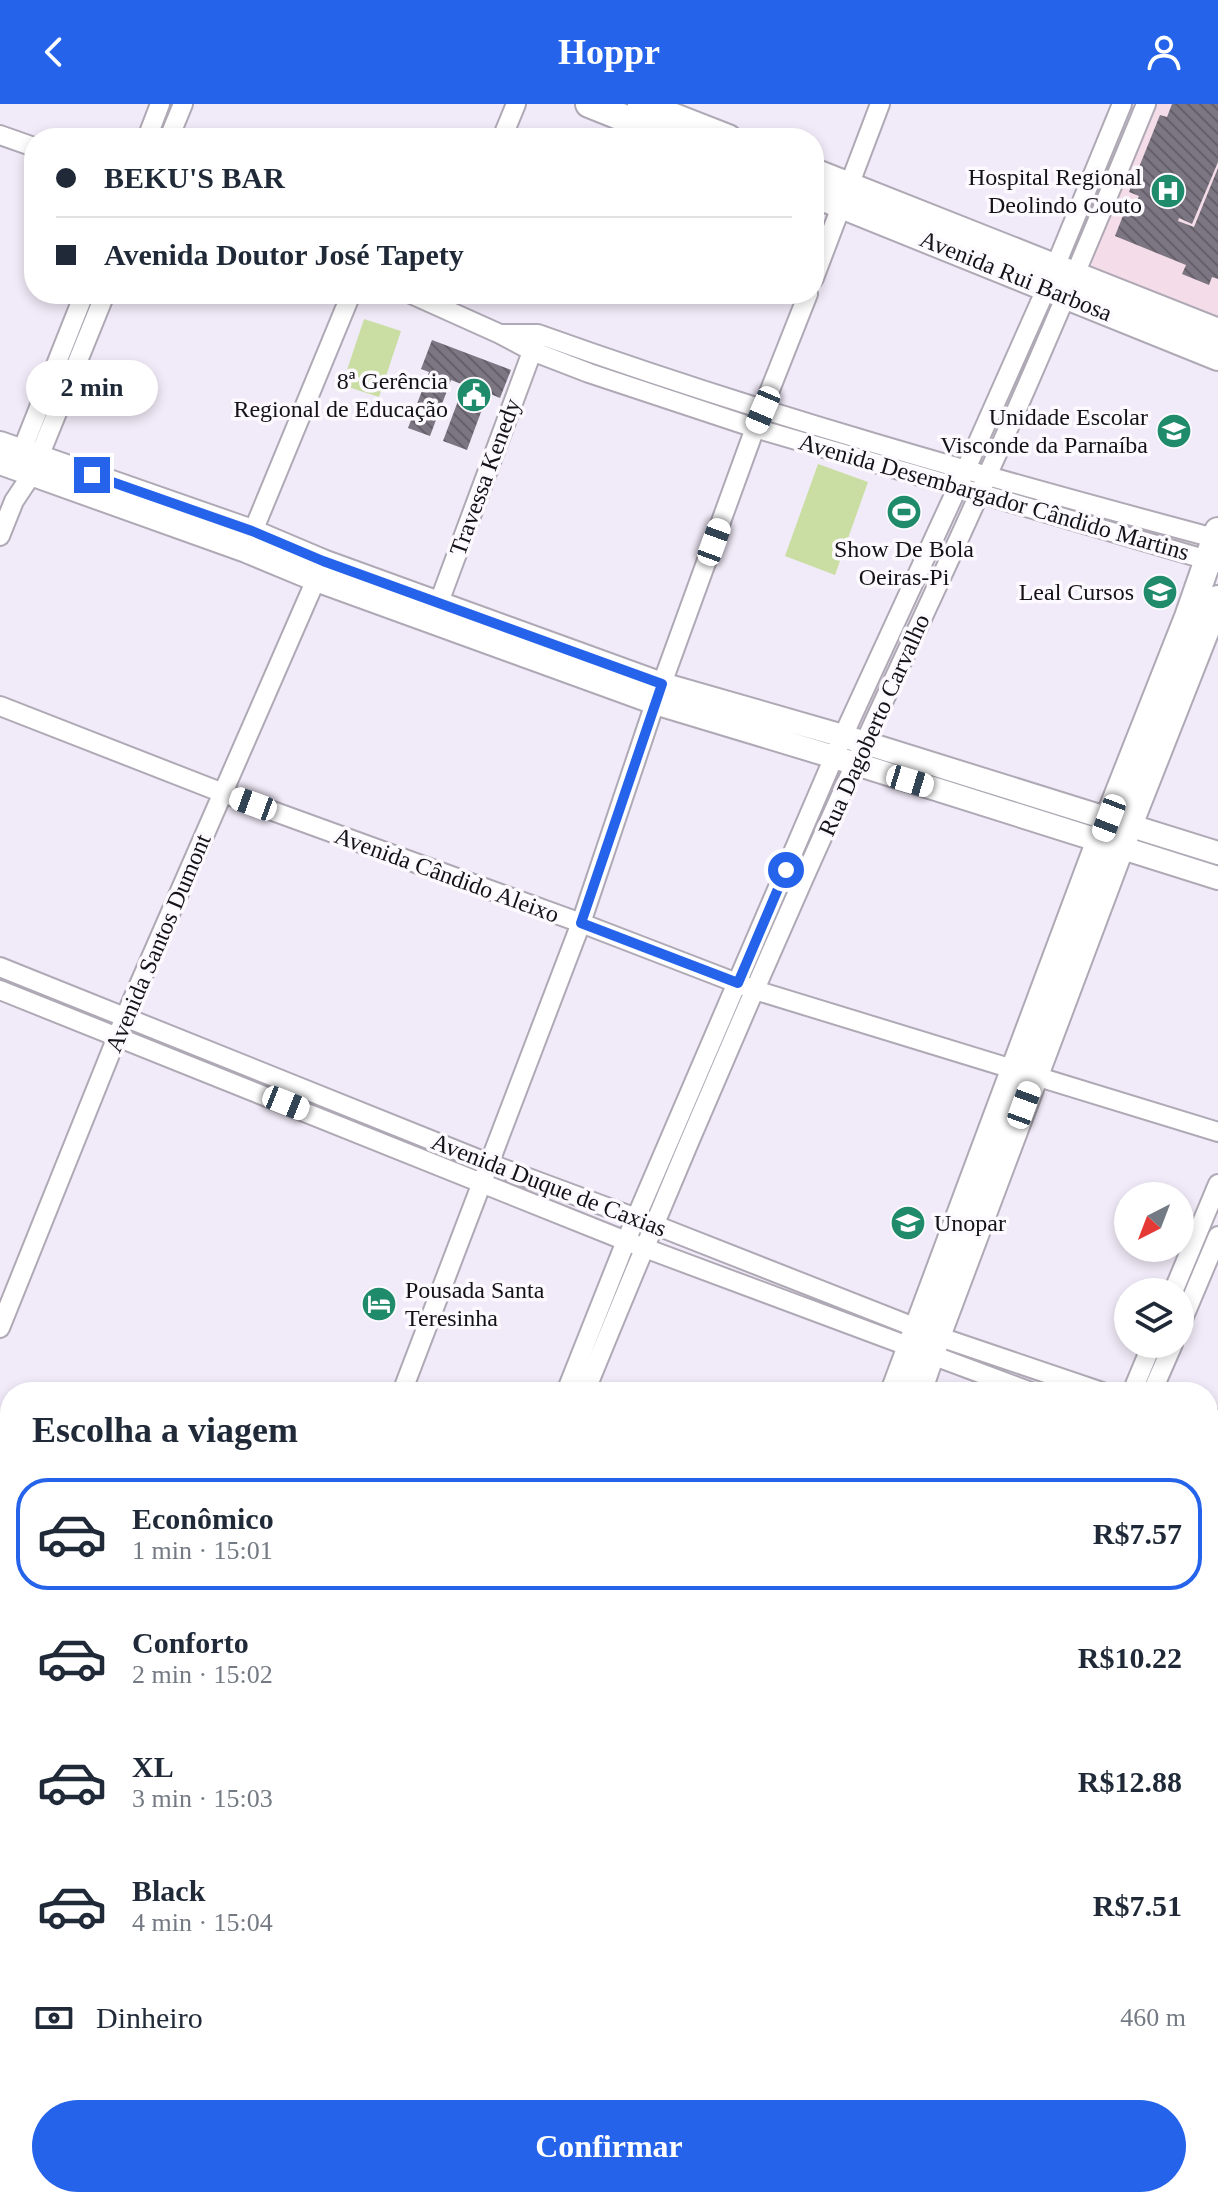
<!DOCTYPE html>
<html lang="pt">
<meta charset="utf-8">
<style>
:root{--surface:#fff;--page:#f2f2f3;--text:#1f2937;--muted:#747a83;--line:#e0e1e3;--accent:#2563eb}
body{margin:0;font-family:"Times New Roman",serif;background:var(--page);color:var(--text);height:100vh;display:flex;flex-direction:column;font-size:30px;white-space:nowrap}
*{box-sizing:border-box;margin:0}
p{font-size:26px;color:var(--muted)}
.icon{flex:none;width:44px;height:44px;fill:none;stroke:currentColor;stroke-width:2;stroke-linecap:round;stroke-linejoin:round}
.map{position:relative;flex:1;overflow:hidden}
.drawer{position:absolute;left:0px;top:1278px;width:1218px;height:826px;display:flex;flex-direction:column;background:var(--surface);border-radius:32px 32px 0 0;box-shadow:0 4px 12px #0003}
.drawer>*{flex:none}
.hud{position:absolute;left:24px;top:24px;width:800px;height:176px;border-radius:32px;box-shadow:0 4px 12px #0003;display:grid;align-content:center;height:176px;padding:0 32px;background:var(--surface)}
.needle{width:52px;rotate:222deg}
.tools{position:absolute;left:1114px;top:1078px;display:grid;gap:16px}
.tools a{display:grid;place-items:center;width:80px;height:80px;border-radius:50%;background:var(--surface);box-shadow:0 4px 12px #0003;font-size:40px}
.end{position:absolute;width:36px;height:36px;margin:-18px;border:10px solid #2563eb;background:#fff;box-shadow:0 0 0 4px #fff}
.from{border-radius:50%}
.bubble{position:absolute;height:56px;border-radius:28px;background:var(--surface);box-shadow:0 4px 12px #0003;font-size:26px;font-weight:600;line-height:56px;text-align:center}
.car{position:absolute;width:24px;height:48px;margin:-24px -12px;border-radius:10px;box-shadow:0 0 6px 2px #0007;background:linear-gradient(#fff 24%,#345 0 40%,#fff 0 76%,#345 0 86%,#fff 0)}
.hud b{display:flex;align-items:center;gap:28px;height:76px;font-size:30px}
.hud b+b{border-top:2px solid var(--line)}
.hud i{width:20px;height:20px;background:var(--text)}
ul{padding:0;list-style:none}
li{display:flex;align-items:center;gap:24px;height:112px;margin:0 16px 12px;padding:0 16px;border:4px solid transparent;border-radius:32px}
li div{flex:1}
li b{display:block;font-size:30px}
li em{font-style:normal;font-weight:600}
li.selected{border-color:var(--accent)}
li>.icon{width:72px;height:72px;stroke-width:1.5}
h2{padding:0 32px;font-size:36px;line-height:96px}
.pay{display:flex;align-items:center;gap:20px;height:88px;padding:0 32px;font-size:30px}
.pay p{margin-inline-start:auto}
.button{display:flex;gap:16px;margin-top:auto;padding:16px 32px}
.button a{flex:1;height:92px;border-radius:48px;background:var(--accent);color:#fff;font-size:32px;font-weight:600;line-height:92px;text-align:center}
header{display:flex;justify-content:space-between;align-items:center;height:104px;padding:0 32px;background:var(--accent);color:#fff;font-size:36px;font-weight:600}
.map>svg:first-child{display:block}
.medical{fill:#f4dce8}
.garden{fill:#cadea3}
.lines{fill:none;stroke-linecap:round;stroke-linejoin:round}
.stream{stroke:#8baff2;stroke-width:5}
.building{fill:url(#building-back-hatch)}
.minor-casing{stroke:#afa9b5;stroke-width:22}
.tertiary-casing{stroke:#afa9b5;stroke-width:26}
.secondary-casing{stroke:#afa9b5;stroke-width:30}
.trunk-casing{stroke:#d0d0d1;stroke-width:34}
.minor{stroke:#fff;stroke-width:18}
.tertiary{stroke:#fff;stroke-width:22}
.secondary{stroke:#fff;stroke-width:26}
.trunk{stroke:#fab88a;stroke-width:30}
.route{stroke:#2563eb;stroke-width:10}
.labels{text-anchor:middle;stroke-width:7;stroke-linejoin:round;paint-order:stroke}
.poi-label{font-size:24px;fill:#151217;stroke:#fcfaff;text-anchor:end}
.street-label{font-size:24px;fill:#151217;stroke:#fcfaff}
</style>
<header><svg class="icon" aria-label="back" viewBox="0 0 24 24"><path d="M15 5l-7 7 7 7"/></svg>Hoppr<svg class="icon" aria-label="person" viewBox="0 0 24 24"><circle cx="12" cy="8" r="4"/><path d="M4 21q1-7 8-7t8 7"/></svg></header>
<div class="map">
<svg width="1218" height="2103" viewBox="0 0 1218 2103">
<defs>
<pattern id="building-back-hatch" width="6" height="6" patternUnits="userSpaceOnUse" patternTransform="scale(2)"><rect width="6" height="6" fill="#7b7682"/><path d="M-1 5l2 2M0 0l6 6M5-1l2 2" fill="none" stroke="#645f69"/></pattern>
</defs>
<rect width="100%" height="100%" fill="#f1eaf8"/>
<path class="medical" d="M1152 0H1218V225L1086 175Z"/>
<path class="garden" d="M364 215 401 227 379 293 342 281Z
M818 360 868 378 835 471 785 452Z"/>
<g class="lines">
<path class="stream" d="M1208 1890 1218 1870
M1022 2103 1033 2094"/>
</g>
<path class="building" d="M1172 0H1218V58L1192 120 1179 114 1178 117 1194 123 1218 64V175L1212 173 1209 181 1182 170 1186 161 1115 132 1126 104 1133 107 1139 92 1129 88 1160 11 1167 13Z
M432 236 511 266 500 294 488 289 467 346 443 337 464 281 451 276 430 332 408 324 429 268 421 265Z"/>
<g class="lines">
<defs>
<path id="minor" d="M0 31 34 43
M147 34 160 0
M169 34 183 0
M502 34 516 0
M814 174 880 0
M411 190 500 230 532 247 589 269 755 324 1218 459
M503 230H538C761 310 989 374 1218 435
M17 359 84 190
M0 432 14 397 32 370 105 190
M249 437 351 190
M435 509 536 237
M0 602 223 689 581 819 755 886 1218 1028
M0 863 488 1059 655 1121 937 1232 1102 1288
M0 886 626 1137 1031 1288
M1173 1188 1218 1080
M1180 1222 1218 1132
M0 1224 125 913 321 464
M402 1288 581 819 655 599 755 324 808 190
M566 1288 626 1137 843 632 966 365 1046 185 1122 0
M585 1288C674 1070 767 854 864 640 905 550 948 461 988 370 1043 248 1095 124 1146 0
M1132 1288 1152 1240
M1152 1288 1173 1240
M1208 1313 1218 1315
M1208 1333 1218 1335
M0 1752 10 1757
M1208 1918 1218 1911
M1208 1959 1218 1966
M0 1983 10 1987
M1208 2055 1218 2038
M296 2094 320 2103
M164 2103 167 2094
M537 2103 540 2094
M1178 2103 1184 2094"/>
<path id="tertiary" d="M0 339 252 427 323 457 662 580 843 632 1218 749
M0 359 246 447 316 476 655 599 834 653 1218 774"/>
<path id="secondary" d="M589 0 674 34
M641 0 728 34
M814 68 1218 228
M814 90 1218 253
M894 1288 1100 736 1188 513 1218 427
M918 1288 937 1232 1129 721 1218 495"/>
<path id="trunk" d="M0 1436 10 1439
M0 1459 10 1463
M1208 1788 1218 1791
M1208 1816 1218 1818"/>
</defs>
<use href="#minor" class="minor-casing"/>
<use href="#tertiary" class="tertiary-casing"/>
<use href="#secondary" class="secondary-casing"/>
<use href="#trunk" class="trunk-casing"/>
<use href="#minor" class="minor"/>
<use href="#tertiary" class="tertiary"/>
<use href="#secondary" class="secondary"/>
<use href="#trunk" class="trunk"/>
</g>
<g class="lines">
<path class="route" d="M92 371 252 427 323 457 662 580 581 819 738 879 786 766"/>
</g>
<defs>
<symbol id="hospital-disc" viewBox="-11 -11 22 22"><circle r="9.5" fill="#1f8b6a" stroke="#fcfaff"/><path d="M-5-5h3v3.5h4V-5h3V5h-3V1.5h-4V5h-3Z" fill="#fff"/></symbol>
<symbol id="civic-disc" viewBox="-11 -11 22 22"><circle r="9.5" fill="#1f8b6a" stroke="#fcfaff"/><path d="M-.6-6.5H3V-4.5H.6V-3L4-1V1h2V6H-6V1h2V-1L-.6-3ZM-1.2 2.5V6h2.4V2.5Z" fill="#fff"/></symbol>
<symbol id="school-disc" viewBox="-11 -11 22 22"><circle r="9.5" fill="#1f8b6a" stroke="#fcfaff"/><path d="M0-5L7-2L0 1L-7-2ZM-4 1L0 2.5L4 1V4Q0 6-4 4Z" fill="#fff"/></symbol>
<symbol id="stadium-disc" viewBox="-11 -11 22 22"><circle r="9.5" fill="#1f8b6a" stroke="#fcfaff"/><path d="M0-5a6.5 5 0 1 0 0 10a6.5 5 0 1 0 0-10ZM-3.5-1.8h7v3.6h-7Z" fill="#fff"/></symbol>
<symbol id="university-disc" viewBox="-11 -11 22 22"><circle r="9.5" fill="#1f8b6a" stroke="#fcfaff"/><path d="M0-5L7-2L0 1L-7-2ZM-4 1L0 2.5L4 1V4Q0 6-4 4Z" fill="#fff"/></symbol>
<symbol id="hotel-disc" viewBox="-11 -11 22 22"><circle r="9.5" fill="#1f8b6a" stroke="#fcfaff"/><path d="M-6-4.5h1.5V1H6V5H4.5V3h-9V5H-6ZM-4 0a1.8 1.8 0 1 1 3.6 0ZM.5 0V-2.5h3Q6-2.5 6 0Z" fill="#fff"/></symbol>
</defs>
<g fill-rule="evenodd">
<use href="#hospital-disc" x="1148" y="67" width="40" height="40"/>
<use href="#civic-disc" x="454" y="271" width="40" height="40"/>
<use href="#school-disc" x="1154" y="307" width="40" height="40"/>
<use href="#stadium-disc" x="884" y="388" width="40" height="40"/>
<use href="#school-disc" x="1140" y="468" width="40" height="40"/>
<use href="#university-disc" x="888" y="1099" width="40" height="40"/>
<use href="#hotel-disc" x="359" y="1180" width="40" height="40"/>
</g>
<g class="labels">
<g class="poi-label">
<text x="1142" y="81">Hospital Regional<tspan x="1142" dy="28">Deolindo Couto</tspan></text>
<text x="448" y="285">8ª Gerência<tspan x="448" dy="28">Regional de Educação</tspan></text>
<text x="1148" y="321">Unidade Escolar<tspan x="1148" dy="28">Visconde da Parnaíba</tspan></text>
<text x="904" y="453" text-anchor="middle">Show De Bola<tspan x="904" dy="28">Oeiras-Pi</tspan></text>
<text x="1134" y="496">Leal Cursos</text>
<text x="934" y="1127" text-anchor="start">Unopar</text>
<text x="405" y="1194" text-anchor="start">Pousada Santa<tspan x="405" dy="28">Teresinha</tspan></text>
</g>
<g class="street-label">
<text transform="translate(1016 172) rotate(22)" y="8">Avenida Rui Barbosa</text>
<text transform="translate(485 373) rotate(-70)" y="8">Travessa Kenedy</text>
<text transform="translate(994 393) rotate(16)" y="8">Avenida Desembargador Cândido Martins</text>
<text transform="translate(874 621) rotate(-66)" y="8">Rua Dagoberto Carvalho</text>
<text transform="translate(447 771) rotate(20)" y="8">Avenida Cândido Aleixo</text>
<text transform="translate(158 839) rotate(-67)" y="8">Avenida Santos Dumont</text>
<text transform="translate(549 1081) rotate(21)" y="8">Avenida Duque de Caxias</text>
</g>
</g>
</svg>
<div class="tools">
<a><svg class="needle" viewBox="-14 -14 28 28"><path d="M0-13l5 13h-10z" fill="#e53935"/><path d="M0 13l5-13h-10z" fill="#747a83"/></svg></a>
<a><svg class="icon" aria-label="layers" viewBox="0 0 24 24"><path d="M12 4l9 5-9 5-9-5zM3 14l9 5 9-5"/></svg></a>
</div>
<i class="end from" style="left:786px;top:766px"></i>
<i class="end" style="left:92px;top:371px"></i>
<div class="bubble" style="left:26px;top:256px;width:132px">2 min</div>
<i class="car" style="left:763px;top:306px;rotate:203deg"></i>
<i class="car" style="left:714px;top:438px;rotate:20deg"></i>
<i class="car" style="left:910px;top:677px;rotate:107deg"></i>
<i class="car" style="left:253px;top:700px;rotate:290deg"></i>
<i class="car" style="left:1109px;top:714px;rotate:201deg"></i>
<i class="car" style="left:286px;top:999px;rotate:112deg"></i>
<i class="car" style="left:1024px;top:1001px;rotate:20deg"></i>
<div class="hud">
<b><i class="from"></i>BEKU'S BAR</b>
<b><i></i>Avenida Doutor José Tapety</b>
</div>
<section class="drawer">
<h2>Escolha a viagem</h2>
<ul>
<li class="selected"><svg class="icon" aria-label="car" viewBox="0 0 24 24"><path d="M5 17H2v-5l4-1 3-4h7l3 4 3 1v5h-3M9 17h6M6 11h13"/><circle cx="7" cy="17" r="2"/><circle cx="17" cy="17" r="2"/></svg><div><b>Econômico</b><p>1 min · 15:01</p></div><em>R$7.57</em></li>
<li><svg class="icon" aria-label="car" viewBox="0 0 24 24"><path d="M5 17H2v-5l4-1 3-4h7l3 4 3 1v5h-3M9 17h6M6 11h13"/><circle cx="7" cy="17" r="2"/><circle cx="17" cy="17" r="2"/></svg><div><b>Conforto</b><p>2 min · 15:02</p></div><em>R$10.22</em></li>
<li><svg class="icon" aria-label="car" viewBox="0 0 24 24"><path d="M5 17H2v-5l4-1 3-4h7l3 4 3 1v5h-3M9 17h6M6 11h13"/><circle cx="7" cy="17" r="2"/><circle cx="17" cy="17" r="2"/></svg><div><b>XL</b><p>3 min · 15:03</p></div><em>R$12.88</em></li>
<li><svg class="icon" aria-label="car" viewBox="0 0 24 24"><path d="M5 17H2v-5l4-1 3-4h7l3 4 3 1v5h-3M9 17h6M6 11h13"/><circle cx="7" cy="17" r="2"/><circle cx="17" cy="17" r="2"/></svg><div><b>Black</b><p>4 min · 15:04</p></div><em>R$7.51</em></li>
</ul>
<div class="pay"><svg class="icon" aria-label="cash" viewBox="0 0 24 24"><path d="M3 7h18v10H3z"/><circle cx="12" cy="12" r="2"/></svg>Dinheiro<p>460 m</p></div>
<div class="button"><a>Confirmar</a></div>
</section>
</div>
